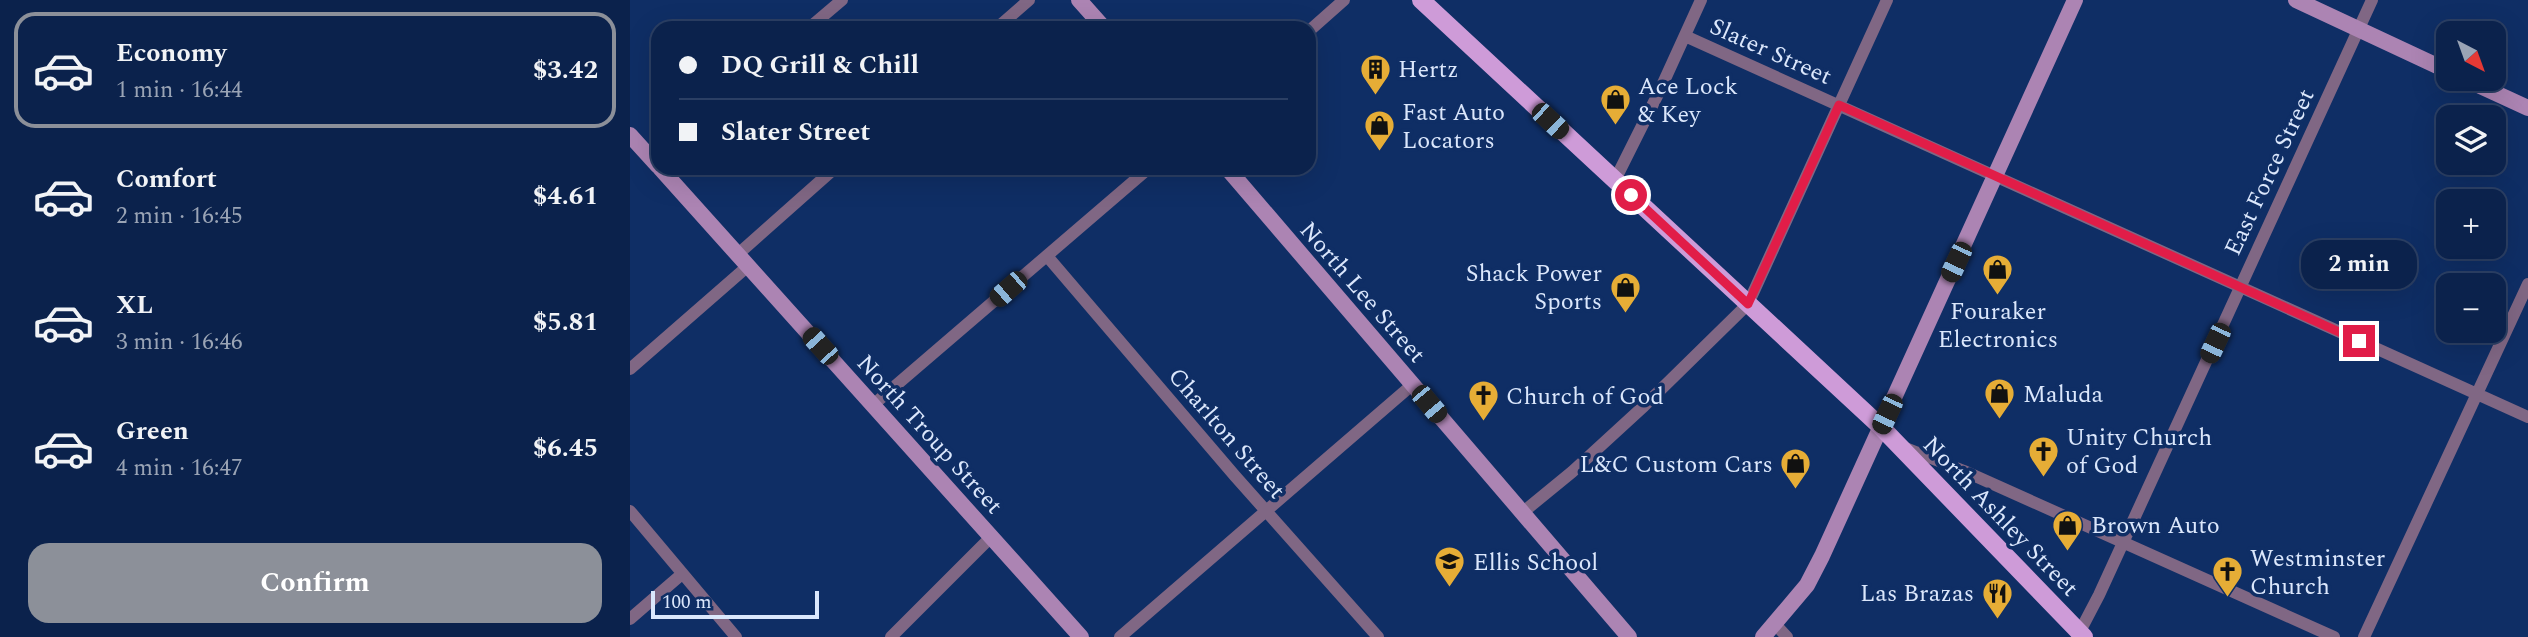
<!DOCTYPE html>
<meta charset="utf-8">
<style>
:root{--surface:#0b224c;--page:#142a53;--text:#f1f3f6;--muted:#9aa4b5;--line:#2b3f64;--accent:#8c9099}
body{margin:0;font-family:Spectral,serif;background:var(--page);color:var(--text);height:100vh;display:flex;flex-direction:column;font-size:26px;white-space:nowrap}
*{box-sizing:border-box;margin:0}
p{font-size:23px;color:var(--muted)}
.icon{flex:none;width:38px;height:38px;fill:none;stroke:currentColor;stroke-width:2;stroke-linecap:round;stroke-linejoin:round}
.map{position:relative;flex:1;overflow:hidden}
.panel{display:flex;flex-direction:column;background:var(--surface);width:630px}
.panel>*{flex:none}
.hud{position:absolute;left:21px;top:21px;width:665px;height:154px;border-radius:21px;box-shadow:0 7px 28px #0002,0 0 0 2px var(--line);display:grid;align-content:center;height:154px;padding:0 28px;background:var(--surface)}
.needle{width:46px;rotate:139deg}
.tools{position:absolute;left:1806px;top:21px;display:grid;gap:14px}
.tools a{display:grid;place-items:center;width:70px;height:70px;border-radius:14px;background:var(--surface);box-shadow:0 7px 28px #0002,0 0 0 2px var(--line);font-size:35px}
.scale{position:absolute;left:21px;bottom:18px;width:168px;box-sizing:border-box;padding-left:7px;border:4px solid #dbe7fc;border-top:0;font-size:19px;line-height:24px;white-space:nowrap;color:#dbe7fc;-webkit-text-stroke:5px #0f2e65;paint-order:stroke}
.end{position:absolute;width:32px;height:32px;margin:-16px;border:9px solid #e11d48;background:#fff;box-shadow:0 0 0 4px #fff}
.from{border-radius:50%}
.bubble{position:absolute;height:49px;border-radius:21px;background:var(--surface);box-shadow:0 7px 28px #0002,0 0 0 2px var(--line);font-size:23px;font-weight:700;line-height:49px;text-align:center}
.car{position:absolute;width:21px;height:42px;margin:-21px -10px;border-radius:9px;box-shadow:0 0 5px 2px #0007;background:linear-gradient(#222 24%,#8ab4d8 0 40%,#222 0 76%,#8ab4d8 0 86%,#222 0)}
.hud b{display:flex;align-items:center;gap:24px;height:66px;font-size:26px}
.hud b+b{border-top:2px solid var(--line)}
.hud i{width:18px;height:18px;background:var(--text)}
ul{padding:12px 0 0;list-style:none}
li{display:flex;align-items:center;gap:21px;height:116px;margin:0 14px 10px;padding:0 14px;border:4px solid transparent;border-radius:21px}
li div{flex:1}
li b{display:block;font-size:26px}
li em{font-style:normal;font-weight:700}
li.selected{border-color:var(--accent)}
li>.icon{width:63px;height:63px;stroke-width:1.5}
.action{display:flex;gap:14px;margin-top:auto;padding:14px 28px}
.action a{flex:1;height:80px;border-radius:21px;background:var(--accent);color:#fff;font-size:28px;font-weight:700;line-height:80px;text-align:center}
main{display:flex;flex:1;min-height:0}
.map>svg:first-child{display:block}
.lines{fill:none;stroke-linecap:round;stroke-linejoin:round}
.street{stroke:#806784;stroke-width:12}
.secondary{stroke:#ac84b3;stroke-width:16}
.primary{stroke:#ce9bd8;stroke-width:18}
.route{stroke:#e11d48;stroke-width:9}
.labels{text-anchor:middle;stroke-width:7;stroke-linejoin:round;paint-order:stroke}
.street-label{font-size:24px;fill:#dbe7fc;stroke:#0f2e65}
.poi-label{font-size:24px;fill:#dbe7fc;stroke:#0f2e65;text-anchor:start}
</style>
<main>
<section class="panel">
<ul>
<li class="selected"><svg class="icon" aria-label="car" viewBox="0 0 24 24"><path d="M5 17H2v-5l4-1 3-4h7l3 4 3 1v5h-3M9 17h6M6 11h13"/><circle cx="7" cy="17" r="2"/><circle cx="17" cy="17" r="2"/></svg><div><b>Economy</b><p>1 min · 16:44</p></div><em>$3.42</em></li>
<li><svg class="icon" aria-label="car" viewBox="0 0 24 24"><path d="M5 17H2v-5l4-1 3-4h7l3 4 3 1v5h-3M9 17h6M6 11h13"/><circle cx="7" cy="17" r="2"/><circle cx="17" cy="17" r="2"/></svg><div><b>Comfort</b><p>2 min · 16:45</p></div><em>$4.61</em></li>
<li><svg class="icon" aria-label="car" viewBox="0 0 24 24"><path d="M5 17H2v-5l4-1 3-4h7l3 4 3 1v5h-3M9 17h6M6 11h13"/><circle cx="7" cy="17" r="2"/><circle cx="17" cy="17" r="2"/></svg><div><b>XL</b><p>3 min · 16:46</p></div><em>$5.81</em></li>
<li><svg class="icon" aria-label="car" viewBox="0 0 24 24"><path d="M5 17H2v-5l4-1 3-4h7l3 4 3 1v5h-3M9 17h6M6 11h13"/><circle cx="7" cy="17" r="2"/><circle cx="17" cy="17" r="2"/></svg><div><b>Green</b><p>4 min · 16:47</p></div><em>$6.45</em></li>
</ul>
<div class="action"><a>Confirm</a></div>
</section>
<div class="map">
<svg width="1898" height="637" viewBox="0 0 1898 637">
<rect width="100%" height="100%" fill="#0f2e65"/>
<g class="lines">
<path class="street" d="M179 28 212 0
M367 28 399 0
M679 31 714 0
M1055 36 1898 417
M985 180 1030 90 1071 0
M107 255 205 168
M417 256 605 476 748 637
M0 369 118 266
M243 405 519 168
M1273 447 1334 471 1704 637
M0 511 106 637
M892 513 942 472 1014 406 1118 304 1257 0
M0 619 52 574
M1145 624 1157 637
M261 637 362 536
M490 637 782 385
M1447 637 1469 595 1742 0
M1734 637 1898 284"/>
<path class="secondary" d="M449 0 474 28
M1666 0 1818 71
M1835 79 1898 108
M0 135 28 166
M30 168 451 637
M597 168 999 637
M1133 637 1177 585 1192 556 1445 0"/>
<path class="primary" d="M791 0 1251 427 1454 637"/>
</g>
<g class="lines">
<path class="route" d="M1001 195 1118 304 1209 105 1729 341"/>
</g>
<defs>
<symbol id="building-pin" viewBox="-11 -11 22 30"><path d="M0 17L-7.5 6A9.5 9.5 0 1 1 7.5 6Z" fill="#e6ad36" stroke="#0f2e65"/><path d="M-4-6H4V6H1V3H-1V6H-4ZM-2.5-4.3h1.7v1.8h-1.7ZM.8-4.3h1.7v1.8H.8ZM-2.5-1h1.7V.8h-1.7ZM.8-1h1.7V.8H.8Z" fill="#111"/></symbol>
<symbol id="shop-pin" viewBox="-11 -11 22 30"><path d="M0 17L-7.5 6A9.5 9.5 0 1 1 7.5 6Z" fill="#e6ad36" stroke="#0f2e65"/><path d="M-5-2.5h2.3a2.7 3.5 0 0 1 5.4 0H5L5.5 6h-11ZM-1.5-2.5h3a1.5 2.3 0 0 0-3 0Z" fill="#111"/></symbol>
<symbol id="church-pin" viewBox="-11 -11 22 30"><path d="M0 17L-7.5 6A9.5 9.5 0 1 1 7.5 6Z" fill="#e6ad36" stroke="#0f2e65"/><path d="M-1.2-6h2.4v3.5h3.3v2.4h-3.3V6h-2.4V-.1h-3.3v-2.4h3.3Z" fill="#111"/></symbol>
<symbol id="school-pin" viewBox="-11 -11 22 30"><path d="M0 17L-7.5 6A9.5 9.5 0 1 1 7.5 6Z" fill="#e6ad36" stroke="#0f2e65"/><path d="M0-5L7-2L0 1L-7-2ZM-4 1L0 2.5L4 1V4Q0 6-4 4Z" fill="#111"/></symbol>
<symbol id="restaurant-pin" viewBox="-11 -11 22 30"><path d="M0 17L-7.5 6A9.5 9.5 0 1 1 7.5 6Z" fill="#e6ad36" stroke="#0f2e65"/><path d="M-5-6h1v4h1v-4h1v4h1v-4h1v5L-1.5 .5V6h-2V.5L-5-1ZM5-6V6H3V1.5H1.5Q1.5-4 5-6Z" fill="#111"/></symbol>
</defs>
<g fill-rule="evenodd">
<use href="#building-pin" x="728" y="52" width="35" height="47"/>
<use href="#shop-pin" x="968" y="82" width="35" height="47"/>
<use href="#shop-pin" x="732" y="108" width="35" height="47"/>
<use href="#shop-pin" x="1350" y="252" width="35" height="47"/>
<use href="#shop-pin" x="978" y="270" width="35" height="47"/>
<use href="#shop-pin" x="1352" y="376" width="35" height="47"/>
<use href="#church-pin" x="836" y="378" width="35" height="47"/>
<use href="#church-pin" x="1396" y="434" width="35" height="47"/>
<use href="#shop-pin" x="1148" y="446" width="35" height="47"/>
<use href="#shop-pin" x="1420" y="508" width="35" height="47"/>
<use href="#school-pin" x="802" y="544" width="35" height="47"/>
<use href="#church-pin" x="1580" y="554" width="35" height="47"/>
<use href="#restaurant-pin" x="1350" y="576" width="35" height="47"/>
</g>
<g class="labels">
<g class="street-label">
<text transform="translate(1141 51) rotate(24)" y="8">Slater Street</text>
<text transform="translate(1639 172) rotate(-65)" y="8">East Force Street</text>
<text transform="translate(733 292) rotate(49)" y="8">North Lee Street</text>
<text transform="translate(597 433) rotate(49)" y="8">Charlton Street</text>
<text transform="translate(300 434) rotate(48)" y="8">North Troup Street</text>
<text transform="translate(1371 516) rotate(46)" y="8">North Ashley Street</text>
</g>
<g class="poi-label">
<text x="768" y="77">Hertz</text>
<text x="1008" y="94">Ace Lock<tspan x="1008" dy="28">&amp; Key</tspan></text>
<text x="772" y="120">Fast Auto<tspan x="772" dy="28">Locators</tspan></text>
<text x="972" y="281" text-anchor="end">Shack Power<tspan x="972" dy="28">Sports</tspan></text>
<text x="1368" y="319" text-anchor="middle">Fouraker<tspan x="1368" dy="28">Electronics</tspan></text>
<text x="1393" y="402">Maluda</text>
<text x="876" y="404">Church of God</text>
<text x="1436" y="445">Unity Church<tspan x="1436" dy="28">of God</tspan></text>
<text x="1143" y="472" text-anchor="end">L&amp;C Custom Cars</text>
<text x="1461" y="533">Brown Auto</text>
<text x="1620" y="566">Westminster<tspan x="1620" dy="28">Church</tspan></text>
<text x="843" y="570">Ellis School</text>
<text x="1344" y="601" text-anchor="end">Las Brazas</text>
</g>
</g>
</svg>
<div class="tools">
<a><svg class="needle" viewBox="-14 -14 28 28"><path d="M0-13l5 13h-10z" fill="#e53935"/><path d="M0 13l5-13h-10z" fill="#9aa4b5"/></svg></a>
<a><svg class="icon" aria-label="layers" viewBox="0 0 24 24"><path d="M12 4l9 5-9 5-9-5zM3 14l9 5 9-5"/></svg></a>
<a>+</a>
<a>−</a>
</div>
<div class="scale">100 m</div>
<i class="end from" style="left:1001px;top:195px"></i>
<i class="end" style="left:1729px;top:341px"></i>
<div class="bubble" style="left:1671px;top:240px;width:116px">2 min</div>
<i class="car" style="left:920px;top:121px;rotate:133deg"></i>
<i class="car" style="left:1326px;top:262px;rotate:205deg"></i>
<i class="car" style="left:378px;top:289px;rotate:229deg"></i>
<i class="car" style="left:1585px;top:343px;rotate:205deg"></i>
<i class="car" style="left:190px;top:346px;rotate:318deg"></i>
<i class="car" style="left:799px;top:404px;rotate:140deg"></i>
<i class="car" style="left:1257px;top:414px;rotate:205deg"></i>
<div class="hud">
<b><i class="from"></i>DQ Grill &amp; Chill</b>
<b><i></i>Slater Street</b>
</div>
</div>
</main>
